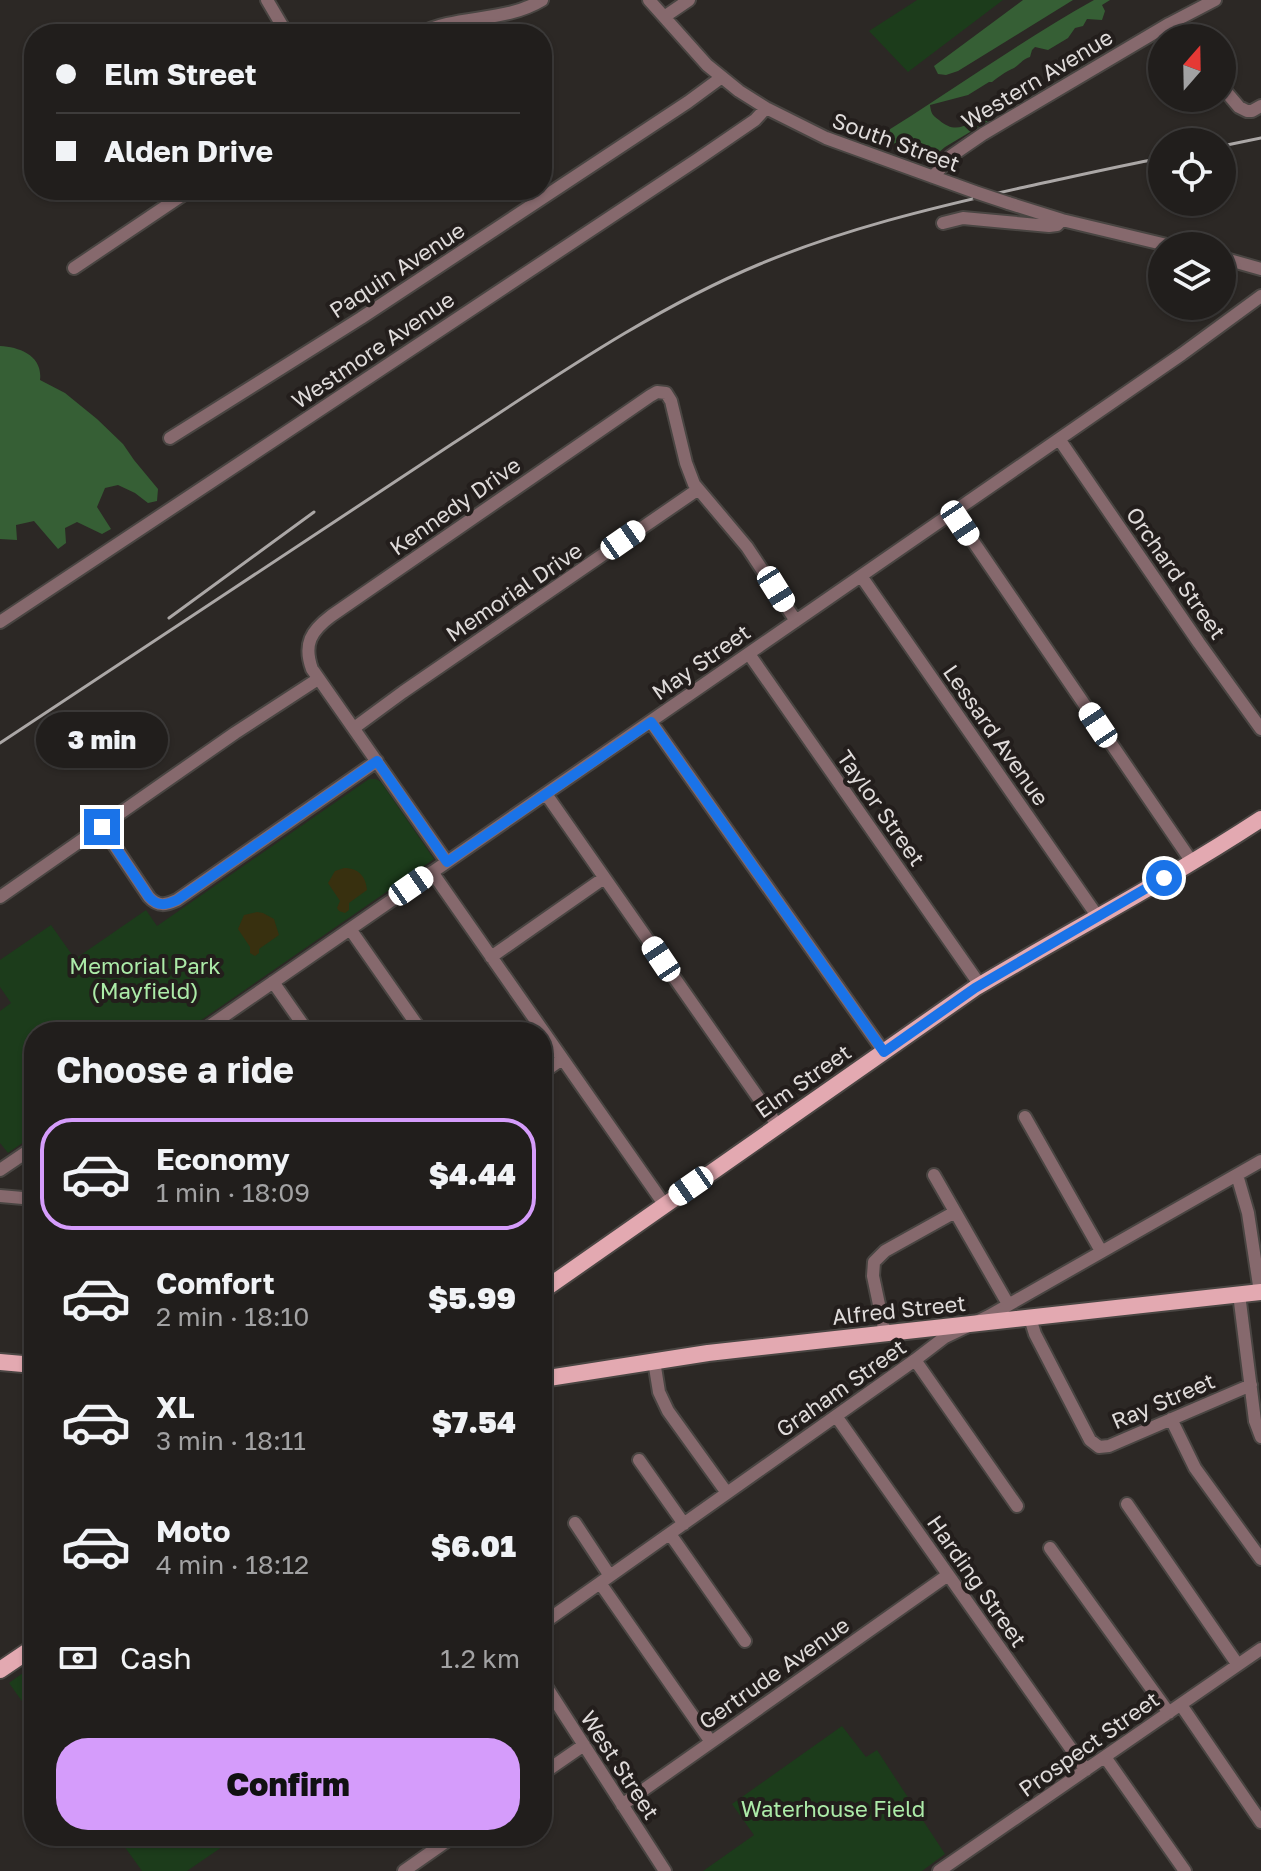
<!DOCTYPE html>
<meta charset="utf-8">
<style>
:root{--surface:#211e1c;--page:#292725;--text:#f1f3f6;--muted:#a2a2a3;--line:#3e3c3b;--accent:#d59cfb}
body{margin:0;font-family:"Golos Text",sans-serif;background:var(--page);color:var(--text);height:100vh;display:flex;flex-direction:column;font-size:30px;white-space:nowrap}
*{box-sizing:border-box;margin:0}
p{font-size:26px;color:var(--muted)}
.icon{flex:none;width:44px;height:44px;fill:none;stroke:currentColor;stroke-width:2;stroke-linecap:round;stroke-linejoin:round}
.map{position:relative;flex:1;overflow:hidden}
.panel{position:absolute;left:24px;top:1022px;width:528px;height:824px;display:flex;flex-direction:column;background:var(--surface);border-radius:32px;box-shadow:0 2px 6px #0004,0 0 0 2px var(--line)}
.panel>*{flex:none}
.hud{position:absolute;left:24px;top:24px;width:528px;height:176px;border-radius:32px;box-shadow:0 2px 6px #0004,0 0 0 2px var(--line);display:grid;align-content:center;height:176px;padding:0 32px;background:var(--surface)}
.needle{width:52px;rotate:20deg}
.tools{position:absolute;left:1148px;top:24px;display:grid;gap:16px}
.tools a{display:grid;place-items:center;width:88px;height:88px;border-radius:50%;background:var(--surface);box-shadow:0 2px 6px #0004,0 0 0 2px var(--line);font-size:40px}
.end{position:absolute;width:36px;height:36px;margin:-18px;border:10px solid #1a73e8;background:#fff;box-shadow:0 0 0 4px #fff}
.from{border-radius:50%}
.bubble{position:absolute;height:56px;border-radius:28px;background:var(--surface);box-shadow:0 2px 6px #0004,0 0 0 2px var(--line);font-size:26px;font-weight:800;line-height:56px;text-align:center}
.car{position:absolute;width:24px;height:48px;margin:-24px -12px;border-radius:10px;box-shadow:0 0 6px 2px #0007;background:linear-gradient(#fff 24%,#345 0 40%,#fff 0 76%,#345 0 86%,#fff 0)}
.hud b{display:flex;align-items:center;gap:28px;height:76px;font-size:30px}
.hud b+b{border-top:2px solid var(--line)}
.hud i{width:20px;height:20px;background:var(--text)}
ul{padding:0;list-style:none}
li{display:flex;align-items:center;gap:24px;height:112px;margin:0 16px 12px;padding:0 16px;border:4px solid transparent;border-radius:32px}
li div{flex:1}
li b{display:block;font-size:30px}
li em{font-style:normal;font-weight:800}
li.selected{border-color:var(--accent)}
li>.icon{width:72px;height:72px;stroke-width:1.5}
h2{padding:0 32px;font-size:36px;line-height:96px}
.pay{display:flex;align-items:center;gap:20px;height:88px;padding:0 32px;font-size:30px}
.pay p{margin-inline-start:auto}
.cta{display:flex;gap:16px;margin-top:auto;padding:16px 32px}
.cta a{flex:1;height:92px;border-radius:32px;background:var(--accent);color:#111;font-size:32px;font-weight:800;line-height:92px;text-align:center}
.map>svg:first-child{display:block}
.green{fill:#1c3c1b}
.forest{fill:#365f35}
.sand{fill:#38300f}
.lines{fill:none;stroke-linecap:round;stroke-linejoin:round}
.minor-casing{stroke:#494542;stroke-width:16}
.major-casing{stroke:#494542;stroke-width:20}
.minor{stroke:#86696d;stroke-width:12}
.major{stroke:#e3a9b1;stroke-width:16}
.rail{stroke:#aba7a6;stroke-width:3}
.minor-bridge-casing{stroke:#494542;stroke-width:16;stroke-linecap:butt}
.minor-bridge{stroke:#86696d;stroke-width:12}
.route{stroke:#1a73e8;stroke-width:10}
.labels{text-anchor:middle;stroke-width:8;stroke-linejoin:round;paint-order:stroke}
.street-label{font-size:22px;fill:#dfdbda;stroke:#231e1c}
.park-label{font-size:22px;fill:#aceba8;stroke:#231e1c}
</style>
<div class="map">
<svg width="1261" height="1871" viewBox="0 0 1261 1871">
<rect width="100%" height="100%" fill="#2c2825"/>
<path class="green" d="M917 0H1003L908 72 869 31Z
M369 779H376L381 782 434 859 184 1032H34V1135L8 1153 0 1143V1011L11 1003 0 987V960L51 925 75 959 146 910 157 926Z
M34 1665V1718L9 1683Z
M842 1726 866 1757 877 1750 945 1854 922 1871H703L754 1835 732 1804Z
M117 1836H238L187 1871H142Z"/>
<path class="forest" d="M1023 0H1073L958 71 946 75 938 74 934 66Z
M1094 0H1110L1102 5 1105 11 1102 20 1087 19 1083 26 1075 28 1068 38 1048 50 1035 47 1032 50 1030 57C1023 59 1020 64 1014 68 1005 72 1000 76 992 82H989L968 95 930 105C931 113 932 115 939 120 957 136 968 123 986 115L991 118 990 120 945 147 931 159 922 155 907 142 890 145 874 142 876 138C949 93 1019 42 1094 0Z
M0 346C20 347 43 356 40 380L65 393 97 419 123 444 134 460 158 489 157 501 148 503 135 493 118 485 105 488 97 507 111 529 102 534 77 522 65 528 66 543 58 549 34 521 16 525 17 540 0 539Z"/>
<path class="sand" d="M344 868C359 868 366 877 367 890L349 903V910L345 913 339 911 337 908 340 901 328 883 335 871Z
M257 912 263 913 274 919 279 935 259 949V953L255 956 250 953V947L238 929 244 915Z"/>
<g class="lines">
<defs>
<path id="minor" d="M267 0 287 34
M649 0 707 65 739 91 766 108 826 138 975 192
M664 17 689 0
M1169 24 1215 0
M419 34C457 14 504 23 542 0
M1222 87 1239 107 1247 111H1252L1261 106
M933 177 951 156 983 134 1169 24 1181 38
M1008 203 1062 220 1171 246
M943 223 963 218 1049 226 1057 225 1062 220
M1222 258 1261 269
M74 268 190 190
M170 438 361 318 688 102 722 77
M1059 439 1199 643 1261 729
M953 512 1192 862
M861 576 1098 917
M0 622 698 159 755 120 766 108
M749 654 980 985
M651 722 884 1052
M354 728 403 692 697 490
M546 794 778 1126
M102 827 149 897C158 907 166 905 177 900L377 761
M447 862 312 669C303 644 311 631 331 616L650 396 657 392 666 393 671 401 686 463 694 484 747 547 796 621
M432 872 664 1204
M0 897 235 733 318 679
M350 929 422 1032
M491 957 604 878
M273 982 308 1032
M201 1032 1182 354 1261 296
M542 1073 562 1059
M1025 1117 1101 1251
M0 1170 34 1147
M934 1175 1008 1304
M1237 1175 1248 1213 1260 1292
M0 1196 34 1199
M1239 1294 1255 1421 1261 1437
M1030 1318 1035 1334 1090 1440 1099 1447 1109 1446 1251 1385
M885 1333 873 1276 874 1262 885 1251 955 1212
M915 1360 1017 1506
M654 1361 659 1392 668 1411 727 1493
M836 1416 1086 1770
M1171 1419 1195 1468 1261 1559
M639 1460 684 1524
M1127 1504 1238 1665
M575 1523 610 1576
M670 1534 745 1641
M1050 1548 1169 1713
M600 1583 711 1742
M542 1624 915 1360 945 1337 989 1316 1261 1161
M542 1680 665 1871
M1181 1705 1261 1822
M1105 1757 1185 1871
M542 1774 584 1745
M622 1805 948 1575
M404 1871 454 1836
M939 1871 1261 1649"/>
<path id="major" d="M542 1291 975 988C1070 931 1168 880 1261 819
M0 1362 34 1365
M542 1379 708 1353 1261 1292
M0 1670 34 1647"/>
</defs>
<use href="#minor" class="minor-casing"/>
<use href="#major" class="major-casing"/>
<use href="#minor" class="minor"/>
<use href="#major" class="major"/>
<path class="rail" d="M1222 146 1261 138
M169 618 314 512
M0 743C151 644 301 543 452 444 552 379 650 310 760 264 844 229 931 208 1020 188 1067 178 1114 167 1162 158"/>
<defs>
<path id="minor-bridge" d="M975 192 1008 203"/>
</defs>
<use href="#minor-bridge" class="minor-bridge-casing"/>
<use href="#minor-bridge" class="minor-bridge"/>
</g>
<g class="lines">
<path class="route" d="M102 827 149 897C158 907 166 905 177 900L377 761 447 862 651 722 884 1052 975 988 1164 878"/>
</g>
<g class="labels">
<g class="street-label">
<text transform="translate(1037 79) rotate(-31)" y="8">Western Avenue</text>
<text transform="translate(896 142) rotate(20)" y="8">South Street</text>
<text transform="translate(397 270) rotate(-33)" y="8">Paquin Avenue</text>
<text transform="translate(373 350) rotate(-34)" y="8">Westmore Avenue</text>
<text transform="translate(455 506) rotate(-35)" y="8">Kennedy Drive</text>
<text transform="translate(1176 573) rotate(55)" y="8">Orchard Street</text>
<text transform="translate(514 592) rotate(-34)" y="8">Memorial Drive</text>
<text transform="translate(701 662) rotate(-35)" y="8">May Street</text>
<text transform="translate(996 735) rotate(55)" y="8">Lessard Avenue</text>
<text transform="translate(881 808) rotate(55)" y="8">Taylor Street</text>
<text transform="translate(803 1081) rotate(-35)" y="8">Elm Street</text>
<text transform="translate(899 1310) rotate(-6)" y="8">Alfred Street</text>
<text transform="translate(841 1388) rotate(-35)" y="8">Graham Street</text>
<text transform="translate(1163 1401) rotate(-23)" y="8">Ray Street</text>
<text transform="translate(977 1581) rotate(55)" y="8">Harding Street</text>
<text transform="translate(774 1673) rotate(-35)" y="8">Gertrude Avenue</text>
<text transform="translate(1089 1744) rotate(-35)" y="8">Prospect Street</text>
<text transform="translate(620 1765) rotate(57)" y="8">West Street</text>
</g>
<g class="park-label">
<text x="145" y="974">Memorial Park<tspan x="145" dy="25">(Mayfield)</tspan></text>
<text x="833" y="1817">Waterhouse Field</text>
</g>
</g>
</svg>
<div class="tools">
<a><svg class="needle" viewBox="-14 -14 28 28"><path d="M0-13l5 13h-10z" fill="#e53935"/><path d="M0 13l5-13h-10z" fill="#a2a2a3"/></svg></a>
<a><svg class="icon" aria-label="locate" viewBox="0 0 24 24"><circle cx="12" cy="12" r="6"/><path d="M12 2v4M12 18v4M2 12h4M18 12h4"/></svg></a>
<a><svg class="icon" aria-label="layers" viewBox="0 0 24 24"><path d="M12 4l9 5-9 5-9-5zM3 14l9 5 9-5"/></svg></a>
</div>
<i class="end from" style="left:1164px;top:878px"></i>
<i class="end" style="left:102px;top:827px"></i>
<div class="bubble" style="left:36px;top:712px;width:132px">3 min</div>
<i class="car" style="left:960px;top:523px;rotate:146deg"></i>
<i class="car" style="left:623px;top:540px;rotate:55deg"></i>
<i class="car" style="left:776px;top:589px;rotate:148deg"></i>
<i class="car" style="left:1098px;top:725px;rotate:326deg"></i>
<i class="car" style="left:411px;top:886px;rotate:55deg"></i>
<i class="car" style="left:661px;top:959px;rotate:326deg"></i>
<i class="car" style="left:691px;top:1186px;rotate:235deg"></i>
<div class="hud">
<b><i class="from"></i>Elm Street</b>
<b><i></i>Alden Drive</b>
</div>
<section class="panel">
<h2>Choose a ride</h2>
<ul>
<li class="selected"><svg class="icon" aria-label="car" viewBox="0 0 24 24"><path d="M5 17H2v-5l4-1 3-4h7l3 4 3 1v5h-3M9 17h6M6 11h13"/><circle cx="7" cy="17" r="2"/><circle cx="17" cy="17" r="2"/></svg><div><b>Economy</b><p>1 min · 18:09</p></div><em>$4.44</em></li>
<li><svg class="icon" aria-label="car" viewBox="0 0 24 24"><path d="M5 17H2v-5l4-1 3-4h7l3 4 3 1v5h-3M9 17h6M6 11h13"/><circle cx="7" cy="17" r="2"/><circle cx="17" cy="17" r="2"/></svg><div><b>Comfort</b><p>2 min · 18:10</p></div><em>$5.99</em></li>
<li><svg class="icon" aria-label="car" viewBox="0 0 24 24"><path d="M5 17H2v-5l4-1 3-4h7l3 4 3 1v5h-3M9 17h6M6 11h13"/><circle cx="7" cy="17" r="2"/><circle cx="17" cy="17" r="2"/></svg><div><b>XL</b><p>3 min · 18:11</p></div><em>$7.54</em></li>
<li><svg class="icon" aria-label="car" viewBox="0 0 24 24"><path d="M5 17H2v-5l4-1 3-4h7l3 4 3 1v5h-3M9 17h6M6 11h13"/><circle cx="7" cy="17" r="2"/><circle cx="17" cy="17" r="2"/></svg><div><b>Moto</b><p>4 min · 18:12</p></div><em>$6.01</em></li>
</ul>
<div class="pay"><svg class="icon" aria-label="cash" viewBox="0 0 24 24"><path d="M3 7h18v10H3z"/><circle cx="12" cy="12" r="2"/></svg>Cash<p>1.2 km</p></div>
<div class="cta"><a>Confirm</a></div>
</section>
</div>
